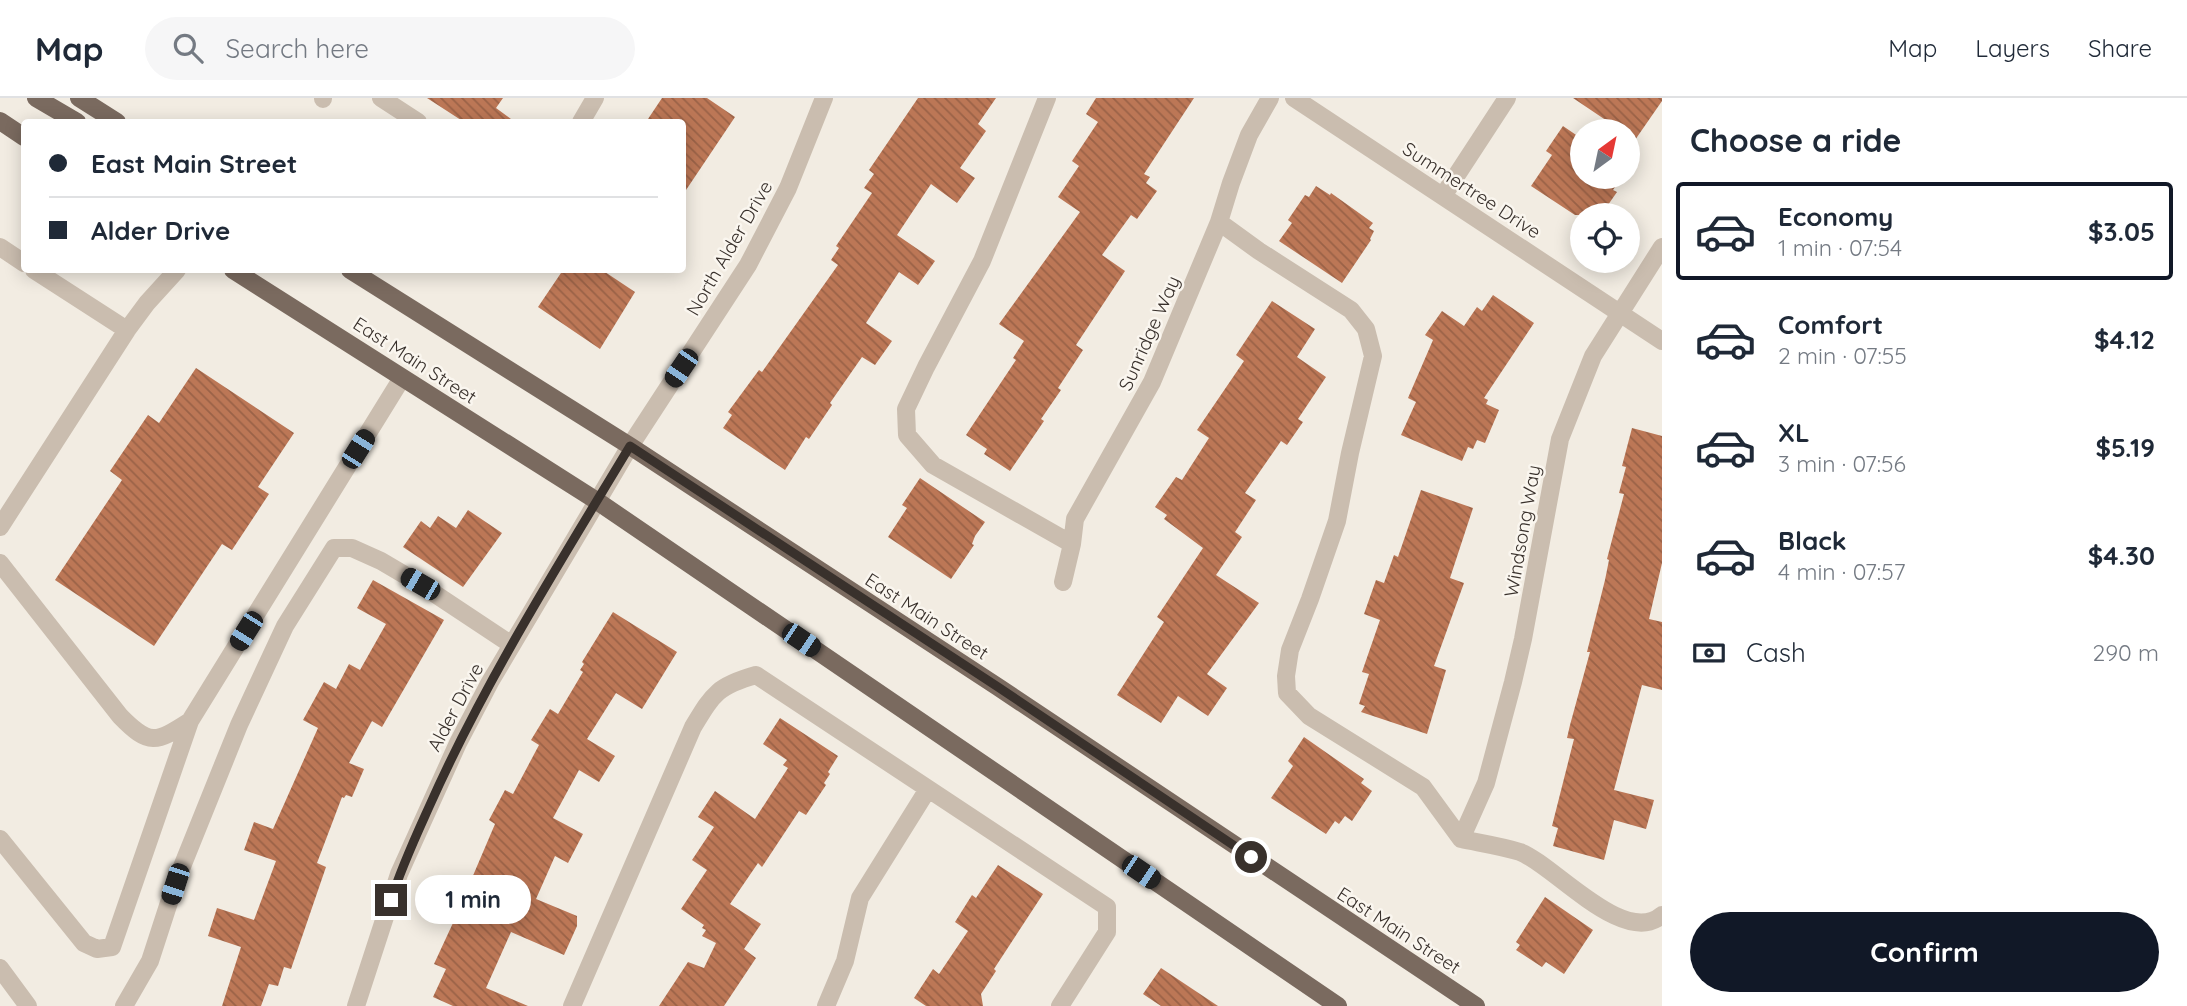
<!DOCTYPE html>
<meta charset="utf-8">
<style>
:root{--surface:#fff;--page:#f6f6f7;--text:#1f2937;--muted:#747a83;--line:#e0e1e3;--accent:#111827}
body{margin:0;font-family:Quicksand,sans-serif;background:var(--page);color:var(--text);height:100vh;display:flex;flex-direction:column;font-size:26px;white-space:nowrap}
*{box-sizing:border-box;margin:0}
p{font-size:23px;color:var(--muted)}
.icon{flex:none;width:38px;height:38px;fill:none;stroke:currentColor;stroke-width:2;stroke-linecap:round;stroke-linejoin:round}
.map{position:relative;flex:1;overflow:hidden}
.side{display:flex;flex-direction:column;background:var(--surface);width:525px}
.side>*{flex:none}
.banner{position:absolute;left:21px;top:21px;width:665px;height:154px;border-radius:7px;box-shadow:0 4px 18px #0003;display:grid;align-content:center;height:154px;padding:0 28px;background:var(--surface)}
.needle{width:46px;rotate:33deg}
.fabs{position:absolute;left:1570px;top:21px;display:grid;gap:14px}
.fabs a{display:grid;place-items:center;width:70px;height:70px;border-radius:50%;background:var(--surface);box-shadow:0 4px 18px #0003;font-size:35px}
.end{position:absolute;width:32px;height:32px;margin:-16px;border:9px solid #39312c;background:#fff;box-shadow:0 0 0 4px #fff}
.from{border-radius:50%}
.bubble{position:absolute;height:49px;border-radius:24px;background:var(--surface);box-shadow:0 4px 18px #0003;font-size:23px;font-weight:700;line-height:49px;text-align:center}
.car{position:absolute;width:21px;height:42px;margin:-21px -10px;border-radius:9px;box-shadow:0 0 5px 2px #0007;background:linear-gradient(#222 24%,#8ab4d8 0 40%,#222 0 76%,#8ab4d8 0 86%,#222 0)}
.banner b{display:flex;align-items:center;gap:24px;height:66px;font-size:26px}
.banner b+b{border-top:2px solid var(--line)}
.banner i{width:18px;height:18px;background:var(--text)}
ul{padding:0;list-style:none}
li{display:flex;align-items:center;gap:21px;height:98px;margin:0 14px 10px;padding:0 14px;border:4px solid transparent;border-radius:7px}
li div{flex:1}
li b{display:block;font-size:26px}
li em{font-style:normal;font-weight:700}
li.current{border-color:var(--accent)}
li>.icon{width:63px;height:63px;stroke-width:1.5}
h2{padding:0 28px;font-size:32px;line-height:84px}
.pay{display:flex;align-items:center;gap:18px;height:77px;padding:0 28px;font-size:26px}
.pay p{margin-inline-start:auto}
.button{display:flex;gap:14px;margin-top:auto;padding:14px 28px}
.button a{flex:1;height:80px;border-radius:42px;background:var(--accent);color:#fff;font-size:28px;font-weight:700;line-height:80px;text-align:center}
header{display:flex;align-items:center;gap:42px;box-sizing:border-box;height:98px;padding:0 35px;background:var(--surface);border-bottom:2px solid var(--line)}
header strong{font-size:33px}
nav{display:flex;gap:38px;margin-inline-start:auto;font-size:24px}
.search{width:490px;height:63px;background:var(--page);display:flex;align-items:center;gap:18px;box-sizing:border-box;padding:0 24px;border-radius:38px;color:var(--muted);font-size:26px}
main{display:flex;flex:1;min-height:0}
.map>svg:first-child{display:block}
.building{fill:url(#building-back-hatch)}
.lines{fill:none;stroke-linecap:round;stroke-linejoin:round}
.minor{stroke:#cabdaf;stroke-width:18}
.major{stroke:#7a6a5f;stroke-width:18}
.route{stroke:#39312c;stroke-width:9}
.labels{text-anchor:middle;stroke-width:5;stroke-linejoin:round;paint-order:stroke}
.street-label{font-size:19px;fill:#39312c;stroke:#faf6ef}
</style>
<header>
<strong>Map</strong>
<div class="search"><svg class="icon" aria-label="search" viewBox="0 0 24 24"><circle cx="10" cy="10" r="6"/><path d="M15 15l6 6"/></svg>Search here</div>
<nav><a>Map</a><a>Layers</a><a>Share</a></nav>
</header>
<main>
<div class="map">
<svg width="1662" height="908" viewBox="0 0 1662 908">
<defs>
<pattern id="building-back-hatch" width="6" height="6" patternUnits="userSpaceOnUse" patternTransform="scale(1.75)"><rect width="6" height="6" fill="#bc7756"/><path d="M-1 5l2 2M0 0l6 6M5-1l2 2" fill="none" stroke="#9a6247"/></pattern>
</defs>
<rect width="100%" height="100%" fill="#f2ece2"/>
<path class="building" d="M427 0H503L496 10 515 24H464Z
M662 0H707L735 19 682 98V24H646Z
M918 0H996L978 26 986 33 960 70 975 80 957 105 931 86 897 137 935 163 918 187 899 174 866 225 892 243 875 267 862 259 830 305 832 307 809 341 806 339 785 372 723 330 732 317 728 314 759 272 762 274 838 167 831 162 839 150 836 148 872 95 864 90 874 76 869 72Z
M1096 0H1194L1144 76 1150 79 1146 85 1157 93 1137 121 1131 117 1102 157 1125 173 1076 247 1083 252 1058 290 1061 292 1041 321 1044 323 1010 373 984 356 987 351 966 337 1016 262 1013 260 1024 243 999 226 1080 114 1058 99 1079 68 1072 63 1098 24 1086 16Z
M1573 0H1662V3L1635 42 1628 37V33H1622Z
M1563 28 1582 41V79H1622L1613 92 1617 94 1601 117H1575L1531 88 1552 57 1546 53Z
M1316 88 1330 97 1331 95 1373 125 1369 130 1374 133 1370 141 1371 142 1342 185 1279 143 1292 125 1288 122 1305 97 1309 99Z
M563 172H602L635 194 600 251 538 209Z
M1493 197 1534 225 1484 300 1488 302 1486 306 1499 312 1485 345 1477 342 1473 351 1468 349 1462 363 1401 337 1416 304 1408 300 1433 242 1425 237 1442 213 1464 228 1477 209 1482 213Z
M1272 203 1315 231 1297 259 1326 279 1298 321 1303 324 1287 347 1281 343 1245 395 1256 402 1235 434 1242 439 1216 477 1259 505 1207 576 1227 590 1208 618 1178 598 1161 625 1117 597 1164 524 1157 519 1203 450 1164 421 1167 417 1155 409 1176 379 1182 382 1209 340 1197 332 1244 263 1236 257Z
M196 270 294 335 258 389 269 396 232 452 222 446 154 548 55 482 122 382 110 373 148 317 159 325Z
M1632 330 1662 338V465L1649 521 1662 524V592L1642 587 1614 692 1654 702 1646 731 1614 722 1604 762 1553 748 1558 730 1552 728 1574 641 1567 640 1570 627 1590 554H1587L1605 482 1609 462 1607 461 1624 396 1619 395 1626 369 1622 368Z
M920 380 985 424 975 438 972 446 974 447 951 481 888 439 907 410 902 407Z
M1421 392 1473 410 1450 480 1464 485 1434 568 1446 572 1427 636 1361 614 1365 608 1359 606 1369 576 1362 574 1380 522 1364 516 1376 482 1384 485 1394 457 1398 459Z
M468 412 502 435 463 489 403 449 421 423 430 430 438 418 456 430Z
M373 482 444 522 382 629 372 623 349 665 364 671 352 699 346 697 344 700 342 699 317 765 326 769 291 871 284 869 278 888 269 886 261 908H222L241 849 208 838 217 810 254 822 276 763 244 752 254 724 273 731 318 630 303 622 324 584 336 591 349 566 360 572 386 526 357 510Z
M613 514 677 554 642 611 616 595 587 641 615 658 599 684 579 672 553 720 583 736 568 765 555 758 536 801 577 818V828L564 857 511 834 486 890 528 908H453L433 899 446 871 434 866 459 812 452 809 463 785 469 787 495 726 489 722 505 692 513 696 539 647 531 642 550 611 558 616 583 574 580 572 584 566 582 564Z
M780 620 838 658 828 674 830 676 824 685 826 687 806 717 799 713 762 769 758 765 730 806 761 826 744 851 756 860 724 908H659L688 864 704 870 716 845 702 838 706 832 702 830 704 827 681 811 707 772 692 762 714 729 698 719 715 693 755 721 788 670 783 667 787 662 763 646Z
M1304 639 1364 681 1361 685 1372 693 1352 723 1345 718 1339 726 1335 723 1326 736 1271 700 1293 668 1288 663Z
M998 767 1043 796 994 871 996 873 981 896 983 908H926L914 900 933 871 939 876 968 833 955 824 972 797 976 800Z
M1545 799 1593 832 1564 876 1546 864 1542 869 1516 852 1520 847 1516 844Z
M1161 870 1218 908H1161L1143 896Z"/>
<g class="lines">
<path class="minor" d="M323 0V1
M381 0 418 24
M1047 0 982 163 926 269 906 311 907 337 933 367 1072 446
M1294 0 1662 243
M581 24 595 0
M1443 98 1507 0
M1219 124 1259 153 1351 212 1366 231 1373 258 1350 355 1337 423 1310 501 1290 552 1286 578 1287 595 1309 618 1423 689 1461 741C1480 745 1501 748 1520 754 1553 766 1624 850 1662 817
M0 149 24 165
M34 172 127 232
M0 429 127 232 147 205 177 172
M0 465 120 618C149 648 156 645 190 623
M1063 484 1072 446 1075 421 1152 284 1219 124 1231 85 1249 37 1270 0
M0 741 84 845 97 851 112 849 190 623 402 280
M1461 741 1486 685 1513 584 1523 541 1560 341 1593 258 1662 149
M0 870 28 908
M124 908 150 863 175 786 239 627 285 528 334 450H352L381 463 420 486 512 547
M356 908 399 776 458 645 490 584 630 348 748 167 788 90 824 0
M572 908 693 629C713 596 717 588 756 577L1107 809V834L1060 908
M826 908 845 863 860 800 928 691"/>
<path class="major" d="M36 0 77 24
M79 0 117 24
M0 23 24 39
M233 172 597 403 1338 908
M350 172 630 348 998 589 1476 908"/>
</g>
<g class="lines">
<path class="route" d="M391 802C401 770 415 740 429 709 485 583 559 466 630 348L998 589 1251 759"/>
</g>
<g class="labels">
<g class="street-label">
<text transform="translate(1472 92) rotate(33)" y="7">Summertree Drive</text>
<text transform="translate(729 150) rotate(-60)" y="7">North Alder Drive</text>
<text transform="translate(1149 235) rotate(-66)" y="7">Sunridge Way</text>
<text transform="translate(415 262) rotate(33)" y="7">East Main Street</text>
<text transform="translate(1522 433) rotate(-80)" y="7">Windsong Way</text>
<text transform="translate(927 518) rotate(33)" y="7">East Main Street</text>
<text transform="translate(455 609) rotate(-62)" y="7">Alder Drive</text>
<text transform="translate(1399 832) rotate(33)" y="7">East Main Street</text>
</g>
</g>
</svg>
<div class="fabs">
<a><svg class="needle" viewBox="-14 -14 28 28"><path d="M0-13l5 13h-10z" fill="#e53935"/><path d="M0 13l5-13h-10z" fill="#747a83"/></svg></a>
<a><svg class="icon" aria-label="locate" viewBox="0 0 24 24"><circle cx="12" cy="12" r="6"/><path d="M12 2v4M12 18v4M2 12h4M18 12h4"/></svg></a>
</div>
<i class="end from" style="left:1251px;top:759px"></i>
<i class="end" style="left:391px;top:802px"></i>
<div class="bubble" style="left:415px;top:777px;width:116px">1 min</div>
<i class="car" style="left:681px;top:270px;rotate:214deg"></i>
<i class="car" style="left:358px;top:351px;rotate:32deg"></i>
<i class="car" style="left:420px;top:486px;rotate:300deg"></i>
<i class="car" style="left:246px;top:533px;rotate:212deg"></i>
<i class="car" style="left:801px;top:542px;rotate:124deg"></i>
<i class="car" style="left:1141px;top:774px;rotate:124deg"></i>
<i class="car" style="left:175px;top:786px;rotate:198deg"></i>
<div class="banner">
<b><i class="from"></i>East Main Street</b>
<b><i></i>Alder Drive</b>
</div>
</div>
<section class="side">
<h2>Choose a ride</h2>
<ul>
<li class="current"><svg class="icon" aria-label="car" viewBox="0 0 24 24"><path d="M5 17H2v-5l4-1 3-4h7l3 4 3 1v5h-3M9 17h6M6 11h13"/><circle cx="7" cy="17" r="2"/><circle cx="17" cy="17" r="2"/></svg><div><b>Economy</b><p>1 min · 07:54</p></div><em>$3.05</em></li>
<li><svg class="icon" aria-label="car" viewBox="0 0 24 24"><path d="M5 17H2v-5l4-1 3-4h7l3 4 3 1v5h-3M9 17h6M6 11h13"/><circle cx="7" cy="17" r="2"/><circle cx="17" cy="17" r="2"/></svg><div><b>Comfort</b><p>2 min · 07:55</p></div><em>$4.12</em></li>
<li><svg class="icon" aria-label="car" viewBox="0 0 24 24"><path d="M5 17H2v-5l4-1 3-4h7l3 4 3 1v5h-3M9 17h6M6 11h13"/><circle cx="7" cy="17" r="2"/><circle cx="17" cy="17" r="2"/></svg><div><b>XL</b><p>3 min · 07:56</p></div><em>$5.19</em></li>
<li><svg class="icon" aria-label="car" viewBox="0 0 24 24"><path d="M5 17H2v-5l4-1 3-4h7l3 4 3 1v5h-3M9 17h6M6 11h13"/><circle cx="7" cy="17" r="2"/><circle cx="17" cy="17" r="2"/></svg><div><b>Black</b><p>4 min · 07:57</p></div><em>$4.30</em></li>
</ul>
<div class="pay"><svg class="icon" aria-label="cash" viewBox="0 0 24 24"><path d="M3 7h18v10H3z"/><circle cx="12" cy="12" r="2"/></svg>Cash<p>290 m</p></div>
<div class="button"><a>Confirm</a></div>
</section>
</main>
